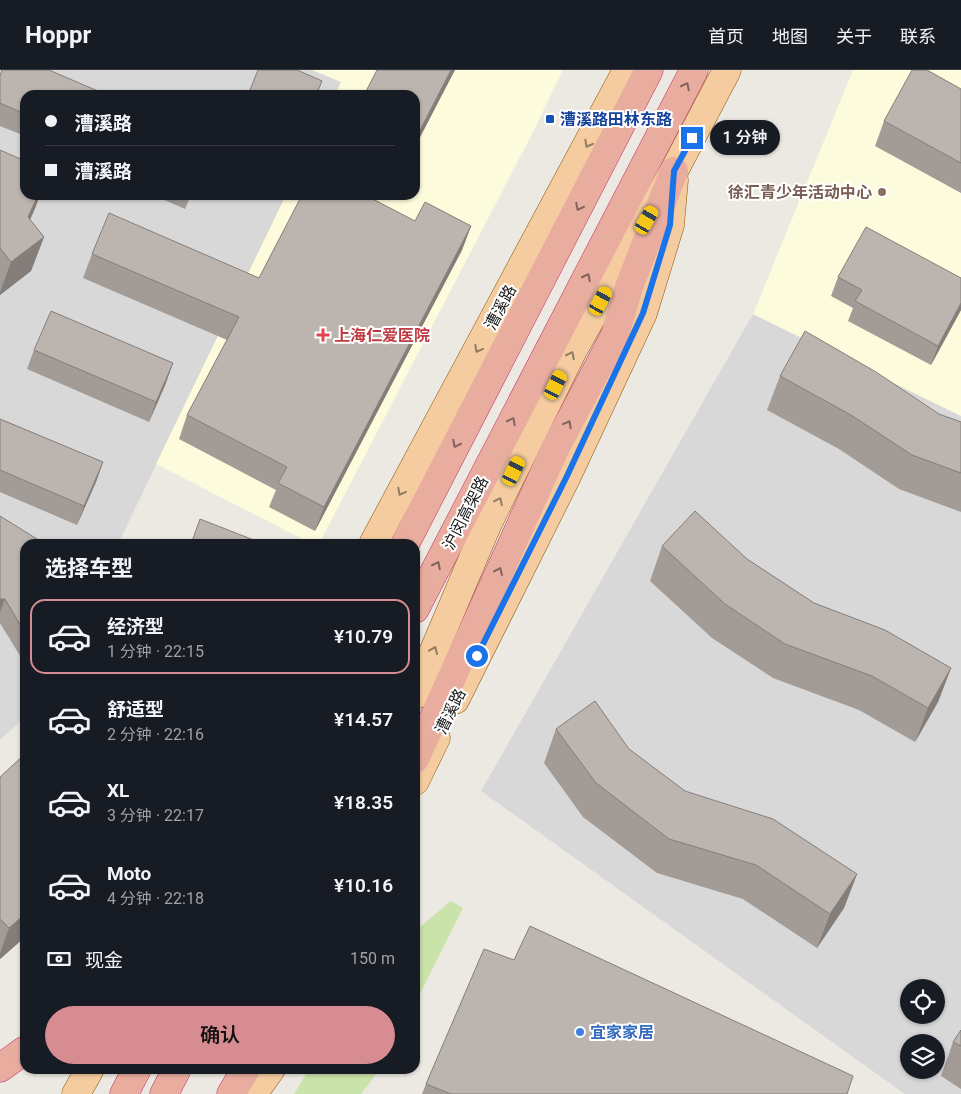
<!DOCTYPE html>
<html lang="zh">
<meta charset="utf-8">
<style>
:root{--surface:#171b24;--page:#20242c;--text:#f1f3f6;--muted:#9ea1a6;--line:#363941;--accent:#d78c91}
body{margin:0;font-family:Roboto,"Noto Sans SC",sans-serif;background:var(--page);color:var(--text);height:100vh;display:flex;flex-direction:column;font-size:19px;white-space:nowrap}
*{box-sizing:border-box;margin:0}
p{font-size:16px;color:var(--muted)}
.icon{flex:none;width:28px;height:28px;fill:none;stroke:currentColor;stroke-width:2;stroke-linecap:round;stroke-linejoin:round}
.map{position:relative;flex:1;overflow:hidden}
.panel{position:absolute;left:20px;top:469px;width:400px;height:535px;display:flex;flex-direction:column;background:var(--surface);border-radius:15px;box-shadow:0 1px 4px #0004}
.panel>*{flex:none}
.hud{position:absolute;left:20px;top:20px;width:400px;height:110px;border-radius:15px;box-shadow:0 1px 4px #0004;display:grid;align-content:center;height:110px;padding:0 25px;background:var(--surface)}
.tools{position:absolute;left:900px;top:909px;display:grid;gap:10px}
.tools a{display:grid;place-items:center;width:45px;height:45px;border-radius:50%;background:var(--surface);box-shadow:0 1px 4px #0004;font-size:25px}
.end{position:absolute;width:22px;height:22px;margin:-11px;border:6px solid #1a73e8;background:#fff;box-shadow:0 0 0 2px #fff}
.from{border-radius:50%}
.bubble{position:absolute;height:35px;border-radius:18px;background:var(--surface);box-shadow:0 1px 4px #0004;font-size:16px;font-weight:600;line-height:35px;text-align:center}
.car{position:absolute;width:15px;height:30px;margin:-15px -8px;border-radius:6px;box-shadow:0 0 4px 1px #0007;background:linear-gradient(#f5c518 24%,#345 0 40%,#f5c518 0 76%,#345 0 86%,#f5c518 0)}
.hud b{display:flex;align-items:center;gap:18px;height:48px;font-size:19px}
.hud b+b{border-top:1px solid var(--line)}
.hud i{width:12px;height:12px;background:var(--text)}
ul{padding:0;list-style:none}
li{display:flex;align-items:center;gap:15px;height:75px;margin:0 10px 8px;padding:0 15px;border:2px solid transparent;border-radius:15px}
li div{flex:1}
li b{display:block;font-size:19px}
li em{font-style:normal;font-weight:600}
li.active{border-color:var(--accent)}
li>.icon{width:45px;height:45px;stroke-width:1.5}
h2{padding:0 25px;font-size:22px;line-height:60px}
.pay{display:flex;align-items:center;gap:12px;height:55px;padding:0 25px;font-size:19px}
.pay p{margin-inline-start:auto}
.cta{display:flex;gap:10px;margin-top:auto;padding:10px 25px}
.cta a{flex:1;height:58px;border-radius:30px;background:var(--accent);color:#111;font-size:20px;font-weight:600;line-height:58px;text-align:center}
header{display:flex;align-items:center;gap:30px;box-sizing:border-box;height:70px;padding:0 25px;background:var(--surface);border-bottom:1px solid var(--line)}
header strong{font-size:24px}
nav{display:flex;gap:28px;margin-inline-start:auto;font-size:18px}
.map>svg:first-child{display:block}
.residential{fill:#d9d8d8;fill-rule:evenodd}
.education{fill:#fcfbdb}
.grass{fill:#c9e3ab}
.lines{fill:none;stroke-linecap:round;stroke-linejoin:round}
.primary-casing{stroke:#87590b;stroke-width:29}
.trunk-casing{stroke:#c8316b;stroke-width:29}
.primary{stroke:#f4cc9f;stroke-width:28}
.trunk{stroke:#e9ada0;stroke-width:28}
.wall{fill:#a29b96}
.shaded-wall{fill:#847e7a}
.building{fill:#bcb4af;stroke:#847e7a}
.oneway{stroke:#82645e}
.oneway2{stroke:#927c64}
.route{stroke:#1a73e8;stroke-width:6}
.transit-dot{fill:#1a4fb4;stroke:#fff;stroke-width:2}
.education-dot{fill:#8d6e63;stroke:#fff;stroke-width:2}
.health-dot{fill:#e0444e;stroke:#fff;stroke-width:2}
.shop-dot{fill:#3f7fe0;stroke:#fff;stroke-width:2}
.labels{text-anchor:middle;stroke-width:4;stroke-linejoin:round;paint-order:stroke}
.transit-label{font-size:16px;font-weight:bold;fill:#164399;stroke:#fff;text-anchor:start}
.education-label{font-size:16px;font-weight:bold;fill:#785e54;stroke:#fff;text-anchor:end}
.street-label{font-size:16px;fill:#1b1b1b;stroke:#fff}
.health-label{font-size:16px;font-weight:bold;fill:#be3a42;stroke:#fff;text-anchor:start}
.shop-label{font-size:16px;font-weight:bold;fill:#366cbe;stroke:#fff;text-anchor:start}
</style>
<header>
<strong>Hoppr</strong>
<nav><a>首页</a><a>地图</a><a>关于</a><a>联系</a></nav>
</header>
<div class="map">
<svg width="961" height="1024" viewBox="0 0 961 1024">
<rect width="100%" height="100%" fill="#ece8e2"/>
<path class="residential" d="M0 0H312L341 12 335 25H25V125H286L118 474H25V647L0 670Z
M753 244 961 346V1024H905L481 721ZM909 918H936V945H909ZM909 972H936V1000H909Z"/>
<path class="education" d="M312 0H563L533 62 319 474H312L156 394 286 125H415V25H335L341 12Z
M853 0H961V346L753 244Z"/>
<path class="grass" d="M451 831 463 838 415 934V861Z
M309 999H380L361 1024H294Z"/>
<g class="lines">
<defs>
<path id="primary" d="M373 474 627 0
M415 625 488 453 573 280 674 101 727 0
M455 630 566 408 643 243 670 155 674 110
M415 711 436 668
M76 1024 90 999
M253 1024 271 999"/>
<path id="trunk" d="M405 474 649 0
M415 539 694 0
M415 689 555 379 615 265 629 217 674 101
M0 998 25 980
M124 1024 137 999
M164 1024 177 999
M231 1024 246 999"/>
</defs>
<use href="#primary" class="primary-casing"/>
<use href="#trunk" class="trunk-casing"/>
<use href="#primary" class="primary"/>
<use href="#trunk" class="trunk"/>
</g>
<path class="wall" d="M0 6 25 25V66L0 56Z
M961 19V123L875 76 884 51Z
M0 80 36 136 30 150 44 167 31 201 0 225Z
M153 125H191L185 139Z
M415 151 471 156 462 180 315 461 269 437 276 420 179 369 187 345 227 270 83 208 92 184 259 208Z
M838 207 961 208V240L931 295 848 251 853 238 831 226Z
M34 280 166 313 149 352 27 299Z
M780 306 939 344 961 352V442L899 419 839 379 767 340Z
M0 349 103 392 96 412 77 455 0 422Z
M0 446 25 474V594L0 553Z
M662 476 747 489 814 533 951 598 938 632 915 672 859 640 773 608 712 568 650 511Z
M556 659 629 679 685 721 857 804 844 838 817 878 743 829 657 803 583 747 544 693Z
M0 707 25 867 0 889Z
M961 960V1019L941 1006 953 972Z
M426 1014 847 1024H422Z"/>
<path class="shaded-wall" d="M451 0H455L415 77V70Z
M38 125H40L36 136 16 182 28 147Z
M471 156 462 180 315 461 324 437Z
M44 167 31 201 0 225V222L11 192Z
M961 233V240L931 295 938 276Z
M173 293 166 313 149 352 156 332Z
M103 392 96 412 77 455 84 436Z
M0 529H5L0 542Z
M951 598 938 632 915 672 928 638Z
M857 804 844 838 817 878 830 844Z
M25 844V867L0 889V883L9 858Z"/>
<path class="building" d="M2 0H49L107 25H25V44L0 33V6Z
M258 0H297L322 11 316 25H248Z
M377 0H451L415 70V25H364Z
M912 0H927L961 19V93L884 51Z
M0 80 25 91V125H38L28 147 44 167 11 192 0 178Z
M302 125H365L415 151 425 132 471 156 324 437 278 413 287 397 187 345 239 247 92 184 109 143 259 208Z
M866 157 961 208V233L938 276 855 231 862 220 838 207Z
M51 241 173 293 156 332 34 280Z
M805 261 876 302 939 344 961 352V403L912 385 851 345 780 306Z
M0 349 103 392 84 436 0 400Z
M695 441 747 489 814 533 885 560 951 598 928 638 872 606 785 574 725 534 662 476Z
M0 446 45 474H25V563L5 529H0Z
M200 449 264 474H191Z
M595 631 629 679 685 721 773 749 857 804 830 844 756 795 669 769 596 713 556 659Z
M25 684V844L9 858 0 849V707Z
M530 856 853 1006 847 1024H451L426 1014 484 879 514 890Z
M961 960V976L953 972Z"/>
<defs><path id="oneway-chevron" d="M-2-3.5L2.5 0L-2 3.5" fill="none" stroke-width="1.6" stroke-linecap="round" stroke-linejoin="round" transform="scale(1.25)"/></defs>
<g class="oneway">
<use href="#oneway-chevron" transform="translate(686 16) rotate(-63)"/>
<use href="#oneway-chevron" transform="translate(579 137) rotate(117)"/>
<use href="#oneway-chevron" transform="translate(587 207) rotate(-63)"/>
<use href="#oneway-chevron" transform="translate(512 351) rotate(-63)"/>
<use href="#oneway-chevron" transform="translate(568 354) rotate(-62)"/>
<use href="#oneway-chevron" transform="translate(456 374) rotate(117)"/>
<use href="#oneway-chevron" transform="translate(437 495) rotate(-63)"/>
<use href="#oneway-chevron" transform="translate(499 501) rotate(-65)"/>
</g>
<g class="oneway2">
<use href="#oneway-chevron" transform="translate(588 74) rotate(118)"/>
<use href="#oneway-chevron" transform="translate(478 279) rotate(118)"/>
<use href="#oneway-chevron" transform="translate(571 285) rotate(-63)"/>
<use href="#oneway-chevron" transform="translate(401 422) rotate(118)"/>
<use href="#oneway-chevron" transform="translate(499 431) rotate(-64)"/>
<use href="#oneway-chevron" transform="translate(434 580) rotate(-67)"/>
</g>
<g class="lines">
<path class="route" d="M477 586 566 408 643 243 670 155 674 101 692 68"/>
</g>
<rect class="transit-dot" x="545" y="44" width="10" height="10" rx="2.5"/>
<circle class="education-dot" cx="882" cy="122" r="5"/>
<path class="health-dot" d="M320.5 257.5h5v5h5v5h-5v5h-5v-5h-5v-5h5z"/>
<circle class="shop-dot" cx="580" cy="962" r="5"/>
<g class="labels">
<g class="transit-label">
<text x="560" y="55">漕溪路田林东路</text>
</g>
<g class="education-label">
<text x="872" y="128">徐汇青少年活动中心</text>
</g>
<g class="street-label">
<text transform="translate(500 237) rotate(-62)" y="6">漕溪路</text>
<text transform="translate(465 443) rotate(-63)" y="6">沪闵高架路</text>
<text transform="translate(450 641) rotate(-64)" y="6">漕溪路</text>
</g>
<g class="health-label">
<text x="334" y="271">上海仁爱医院</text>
</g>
<g class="shop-label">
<text x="590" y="968">宜家家居</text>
</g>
</g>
</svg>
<div class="tools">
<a><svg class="icon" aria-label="locate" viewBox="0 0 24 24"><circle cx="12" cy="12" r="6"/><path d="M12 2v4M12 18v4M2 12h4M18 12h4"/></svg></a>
<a><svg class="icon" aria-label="layers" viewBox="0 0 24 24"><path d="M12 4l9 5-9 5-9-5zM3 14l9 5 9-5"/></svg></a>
</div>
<i class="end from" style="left:477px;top:586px"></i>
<i class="end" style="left:692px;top:68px"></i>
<div class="bubble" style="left:710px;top:50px;width:70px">1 分钟</div>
<i class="car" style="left:647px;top:150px;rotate:30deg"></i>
<i class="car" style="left:601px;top:231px;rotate:29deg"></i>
<i class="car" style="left:556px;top:315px;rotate:26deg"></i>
<i class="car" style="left:514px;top:401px;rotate:26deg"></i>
<div class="hud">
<b><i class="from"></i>漕溪路</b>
<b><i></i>漕溪路</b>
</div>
<section class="panel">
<h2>选择车型</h2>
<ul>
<li class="active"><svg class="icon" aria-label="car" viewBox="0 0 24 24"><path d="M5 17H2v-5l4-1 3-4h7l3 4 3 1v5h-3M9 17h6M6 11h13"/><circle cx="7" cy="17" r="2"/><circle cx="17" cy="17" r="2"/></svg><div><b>经济型</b><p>1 分钟 · 22:15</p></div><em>¥10.79</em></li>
<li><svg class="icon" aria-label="car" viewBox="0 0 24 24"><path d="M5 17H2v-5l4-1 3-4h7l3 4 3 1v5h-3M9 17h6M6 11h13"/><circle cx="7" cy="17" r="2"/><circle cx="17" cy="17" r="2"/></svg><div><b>舒适型</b><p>2 分钟 · 22:16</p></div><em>¥14.57</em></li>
<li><svg class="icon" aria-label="car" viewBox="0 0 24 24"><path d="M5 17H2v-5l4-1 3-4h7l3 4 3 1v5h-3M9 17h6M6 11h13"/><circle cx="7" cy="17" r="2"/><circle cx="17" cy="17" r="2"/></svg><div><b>XL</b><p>3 分钟 · 22:17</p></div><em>¥18.35</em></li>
<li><svg class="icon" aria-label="car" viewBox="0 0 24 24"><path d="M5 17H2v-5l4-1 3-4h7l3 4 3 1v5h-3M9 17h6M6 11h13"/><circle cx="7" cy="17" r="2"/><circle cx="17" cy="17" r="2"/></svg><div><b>Moto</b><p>4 分钟 · 22:18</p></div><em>¥10.16</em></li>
</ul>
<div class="pay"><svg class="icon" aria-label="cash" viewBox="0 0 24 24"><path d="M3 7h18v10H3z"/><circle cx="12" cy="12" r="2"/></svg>现金<p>150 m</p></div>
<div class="cta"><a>确认</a></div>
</section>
</div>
